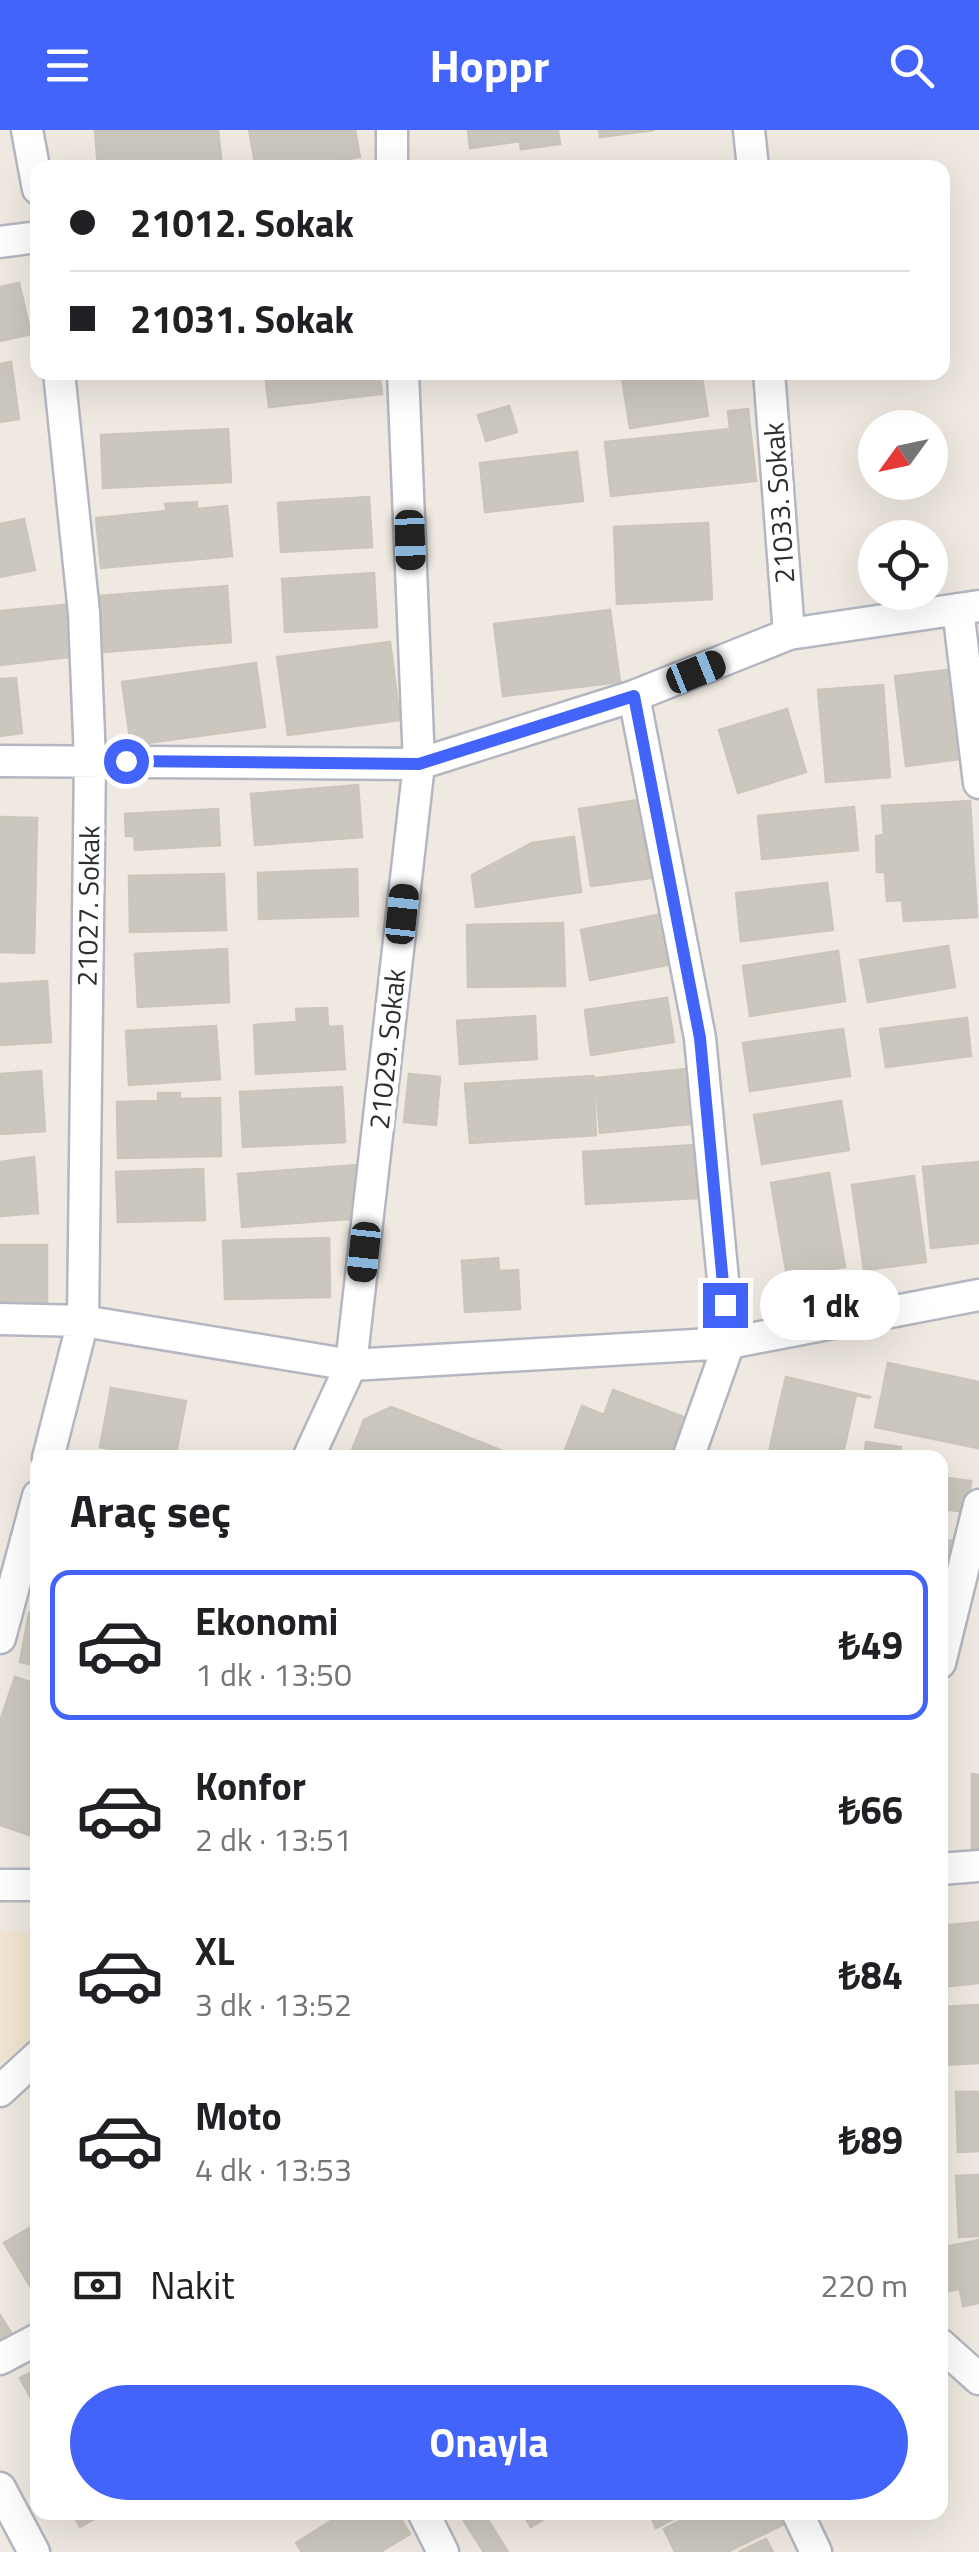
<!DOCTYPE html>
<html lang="tr">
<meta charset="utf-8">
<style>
:root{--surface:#fff;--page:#f2f2f2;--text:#202124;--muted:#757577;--line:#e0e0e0;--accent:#4264fb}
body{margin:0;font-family:"Titillium Web",sans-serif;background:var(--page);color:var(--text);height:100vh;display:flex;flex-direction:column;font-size:38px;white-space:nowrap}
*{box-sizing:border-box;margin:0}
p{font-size:32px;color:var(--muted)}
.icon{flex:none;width:55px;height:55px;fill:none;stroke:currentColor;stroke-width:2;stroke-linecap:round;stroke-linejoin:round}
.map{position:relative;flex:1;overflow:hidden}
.sheet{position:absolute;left:30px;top:1320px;width:918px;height:1070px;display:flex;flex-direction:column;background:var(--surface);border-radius:20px;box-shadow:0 10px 40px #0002}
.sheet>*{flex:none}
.banner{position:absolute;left:30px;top:30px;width:920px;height:220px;border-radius:20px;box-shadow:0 10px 40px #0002;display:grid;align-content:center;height:220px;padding:0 40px;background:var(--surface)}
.needle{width:65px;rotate:237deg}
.controls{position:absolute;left:858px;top:280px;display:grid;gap:20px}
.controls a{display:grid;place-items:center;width:90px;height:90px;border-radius:50%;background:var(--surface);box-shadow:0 10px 40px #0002;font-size:50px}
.end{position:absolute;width:45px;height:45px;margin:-22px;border:12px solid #4264fb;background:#fff;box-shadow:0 0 0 5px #fff}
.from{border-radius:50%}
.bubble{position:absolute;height:70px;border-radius:35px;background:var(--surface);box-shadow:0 10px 40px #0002;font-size:32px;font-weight:700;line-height:70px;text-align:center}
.car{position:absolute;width:30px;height:60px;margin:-30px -15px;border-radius:12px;box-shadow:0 0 8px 2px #0007;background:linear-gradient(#222 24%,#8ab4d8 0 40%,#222 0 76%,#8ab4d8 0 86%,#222 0)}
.banner b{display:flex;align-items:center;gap:35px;height:95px;font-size:38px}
.banner b+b{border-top:2px solid var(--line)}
.banner i{width:25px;height:25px;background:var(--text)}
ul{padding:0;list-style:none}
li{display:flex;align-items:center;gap:30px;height:150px;margin:0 20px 15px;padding:0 20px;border:5px solid transparent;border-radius:20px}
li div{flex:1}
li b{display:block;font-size:38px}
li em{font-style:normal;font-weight:700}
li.active{border-color:var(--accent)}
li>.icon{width:90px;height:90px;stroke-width:1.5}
h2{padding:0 40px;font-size:45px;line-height:120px}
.pay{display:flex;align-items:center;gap:25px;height:110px;padding:0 40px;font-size:38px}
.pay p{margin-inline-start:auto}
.button{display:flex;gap:20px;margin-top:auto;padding:20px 40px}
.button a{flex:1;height:115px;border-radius:60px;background:var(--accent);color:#fff;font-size:40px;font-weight:700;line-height:115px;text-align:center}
header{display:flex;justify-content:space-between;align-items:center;height:130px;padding:0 40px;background:var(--accent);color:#fff;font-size:45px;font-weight:700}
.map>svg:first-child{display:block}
.education{fill:#f0e6d1}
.building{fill:#cbc7bf;stroke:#cbc5ba;stroke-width:2.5}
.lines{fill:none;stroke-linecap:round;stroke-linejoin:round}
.minor-casing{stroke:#b4b7c1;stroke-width:35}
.minor{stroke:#fff;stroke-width:30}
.route{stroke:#4264fb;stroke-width:12}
.labels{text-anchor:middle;stroke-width:10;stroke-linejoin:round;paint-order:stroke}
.street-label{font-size:28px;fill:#2e2e2e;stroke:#fff}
</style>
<header><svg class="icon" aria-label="menu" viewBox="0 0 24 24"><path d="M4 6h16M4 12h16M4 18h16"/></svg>Hoppr<svg class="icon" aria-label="search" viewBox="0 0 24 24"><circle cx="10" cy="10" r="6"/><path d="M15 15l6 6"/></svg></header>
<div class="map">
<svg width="979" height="2422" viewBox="0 0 979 2422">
<rect width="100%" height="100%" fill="#efe9e1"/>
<path class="education" d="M0 1800 29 1803 38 1819 37 1908 34 1913 0 1933Z"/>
<path class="building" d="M95 0H218L222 38H98Z
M249 0H355L360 27 303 38H256Z
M468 0H558L560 14 521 19 520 11 470 18Z
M599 0H654L600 7Z
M19 153 31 204 0 211V157Z
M11 232 19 289 0 292V234Z
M265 242H379L382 264 269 277Z
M621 242H701L708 286 630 298Z
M509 276 517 302 486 311 478 285Z
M748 279 756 351 611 366 605 312 730 299 728 281Z
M228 299 231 352 103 358 101 305Z
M577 322 583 371 485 382 480 333Z
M369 367 372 417 281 422 278 373Z
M197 372V379L227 376 232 426 101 438 96 388 167 381 165 374Z
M24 389 35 440 0 447V394Z
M708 393 712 469 617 474 614 397Z
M374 443 377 497 285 502 282 449Z
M227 456 231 512 104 522 99 466Z
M73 474 79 526 0 535V481Z
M610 480 620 552 503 566 494 494Z
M390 512 400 590 288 605 277 527Z
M256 533 265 597 131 615 122 552Z
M957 539 968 628 906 636 895 546Z
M16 548 22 603 0 606V549Z
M883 555 890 647 826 652 818 560Z
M787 579 806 642 738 663 719 600Z
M358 655 362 707 255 715 251 664Z
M639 670 651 748 591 756 579 679Z
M970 671 977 787 904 791 902 770 887 771 885 742H877L876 706 884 705 882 676Z
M854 677 858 720 762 729 758 686Z
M218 679 220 715 135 720 134 706H126L125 684Z
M0 687 37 688 34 823 0 822Z
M574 707 581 762 476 777 472 745 532 713Z
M357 739 358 786 259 789 258 743Z
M224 744 226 800 130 802 129 746Z
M827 753 833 800 741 811 736 763Z
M657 785 667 835 590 850 581 800Z
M563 793 565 856 468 857 467 795Z
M948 816 955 857 868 872 860 830Z
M227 819 229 872 138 877 135 824Z
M838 821 845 871 750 886 743 836Z
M47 851 51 912 0 915V854Z
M667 868 674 912 591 925 585 880Z
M327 878 328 897 342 896 345 939 256 944 254 895 297 892 296 879Z
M535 886 537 929 460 934 457 891Z
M967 888 971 926 886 937 880 899Z
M216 896 220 949 129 955 126 901Z
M843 899 850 946 750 961 743 913Z
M696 938 702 993 600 1003 595 948Z
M41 941 45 1001 0 1004V944Z
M409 944 440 947 436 995 404 992Z
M593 946 596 1005 470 1013 465 954Z
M342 957 345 1012 243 1017 240 962Z
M158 963H180L179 969 220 968 221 1026 118 1028 117 972 158 971Z
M841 971 849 1020 762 1034 754 985Z
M695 1015 699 1068 586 1074 583 1022Z
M34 1027 38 1083 0 1086V1032Z
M979 1032V1113L931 1118 923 1037Z
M357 1035 361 1088 242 1097 238 1044Z
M203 1039 205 1090 118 1092 116 1042Z
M829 1043 845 1137 787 1146 771 1053Z
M914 1046 926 1132 864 1140 852 1055Z
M329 1108 330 1167 225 1169 223 1111Z
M0 1115H47V1174H0Z
M498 1128 499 1141 518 1140 520 1179 465 1182 462 1131Z
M888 1233 979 1252 978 1318 875 1297Z
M786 1247 870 1267 869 1268 856 1265 846 1310 776 1289Z
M111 1258 186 1271 175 1328H155L100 1317Z
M613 1260 689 1289 675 1328H562L582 1276 604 1285Z
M391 1277 404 1282 387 1328H349L364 1290Z
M404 1282 518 1327V1328H387Z
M776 1289 846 1310 842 1328H768Z
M866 1312 901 1317 900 1328H864Z
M940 1347 971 1351 967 1382 940 1379Z
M940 1408 960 1413 946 1471 940 1470Z
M29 1483 38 1484V1536L20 1532Z
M15 1547 38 1555V1708L0 1695V1591Z
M972 1644 979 1645V1720H972Z
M979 1792V1853L940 1857V1796Z
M979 1875V1933L940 1935V1877Z
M956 1962H979V2021L958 2022Z
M979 2045V2106L959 2107 956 2046Z
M38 2093V2169L4 2113Z
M979 2110V2173L963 2176 960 2159 948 2161 940 2118Z
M0 2185 13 2206 0 2214Z
M38 2239V2281L20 2248Z
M72 2382H106L80 2397Z
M345 2382H397L410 2404 380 2422H302L296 2413Z
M478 2382H483L508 2422H484L464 2391Z
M522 2382H555L531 2397Z
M649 2382H687L656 2398Z
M697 2382H779L784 2394 727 2422H675L664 2399Z
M766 2409 773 2422H739Z"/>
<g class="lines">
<defs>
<path id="minor" d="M27 0 38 59
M749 0 753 38
M392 38V0
M0 112 38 107
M769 242 789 504
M958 479 979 653
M634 566 700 908 729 1213 688 1328
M0 631 419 634 634 566 789 504 979 476
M0 1189 83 1191 351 1235 729 1213 979 1165
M48 1328 83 1191 90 630 84 483 59 242
M308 1328 351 1235 419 634 403 242
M0 1508 38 1366
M940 1533 979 1375
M940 1739 979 1736
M0 1755H38
M0 1961 38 1926
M940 2214 979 2249
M0 2229 38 2209
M0 2358 34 2422
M423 2382 443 2422
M797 2382 816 2422"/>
</defs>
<use href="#minor" class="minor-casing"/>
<use href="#minor" class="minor"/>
</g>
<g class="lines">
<path class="route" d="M126 631 419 634 634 566 700 908 725 1175"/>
</g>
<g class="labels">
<g class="street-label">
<text transform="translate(779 373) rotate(-94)" y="10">21033. Sokak</text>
<text transform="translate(88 776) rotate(-89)" y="10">21027. Sokak</text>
<text transform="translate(387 919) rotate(-84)" y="10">21029. Sokak</text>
</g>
</g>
</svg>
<div class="controls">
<a><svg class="needle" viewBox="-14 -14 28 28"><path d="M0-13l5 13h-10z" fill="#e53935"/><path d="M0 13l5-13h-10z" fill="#757577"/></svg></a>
<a><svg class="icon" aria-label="locate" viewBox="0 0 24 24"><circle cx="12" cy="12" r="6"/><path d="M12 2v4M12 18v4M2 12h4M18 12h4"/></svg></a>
</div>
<i class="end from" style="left:126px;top:631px"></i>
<i class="end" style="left:725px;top:1175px"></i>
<div class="bubble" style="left:760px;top:1140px;width:140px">1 dk</div>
<i class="car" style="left:410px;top:410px;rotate:178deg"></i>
<i class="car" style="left:696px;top:542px;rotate:68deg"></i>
<i class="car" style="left:402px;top:784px;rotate:6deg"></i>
<i class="car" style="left:364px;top:1122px;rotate:186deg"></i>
<div class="banner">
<b><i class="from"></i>21012. Sokak</b>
<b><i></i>21031. Sokak</b>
</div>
<section class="sheet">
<h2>Araç seç</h2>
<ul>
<li class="active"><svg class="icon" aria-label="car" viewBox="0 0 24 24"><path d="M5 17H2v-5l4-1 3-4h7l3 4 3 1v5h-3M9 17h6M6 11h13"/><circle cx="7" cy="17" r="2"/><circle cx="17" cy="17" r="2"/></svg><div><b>Ekonomi</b><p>1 dk · 13:50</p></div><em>₺49</em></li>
<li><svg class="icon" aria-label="car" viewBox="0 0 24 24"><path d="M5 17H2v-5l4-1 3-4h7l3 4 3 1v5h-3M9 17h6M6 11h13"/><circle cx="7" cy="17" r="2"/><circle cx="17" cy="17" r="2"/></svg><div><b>Konfor</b><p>2 dk · 13:51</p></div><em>₺66</em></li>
<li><svg class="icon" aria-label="car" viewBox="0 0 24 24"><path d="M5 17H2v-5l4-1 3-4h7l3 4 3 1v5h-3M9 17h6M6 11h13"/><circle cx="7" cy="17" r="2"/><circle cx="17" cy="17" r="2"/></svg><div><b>XL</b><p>3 dk · 13:52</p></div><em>₺84</em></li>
<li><svg class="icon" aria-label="car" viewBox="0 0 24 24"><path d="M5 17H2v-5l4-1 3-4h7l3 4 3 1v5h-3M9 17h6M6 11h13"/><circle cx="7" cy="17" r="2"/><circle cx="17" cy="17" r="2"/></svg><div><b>Moto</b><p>4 dk · 13:53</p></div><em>₺89</em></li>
</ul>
<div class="pay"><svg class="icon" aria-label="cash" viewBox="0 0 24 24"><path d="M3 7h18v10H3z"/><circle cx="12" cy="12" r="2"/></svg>Nakit<p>220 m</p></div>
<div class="button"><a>Onayla</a></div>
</section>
</div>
